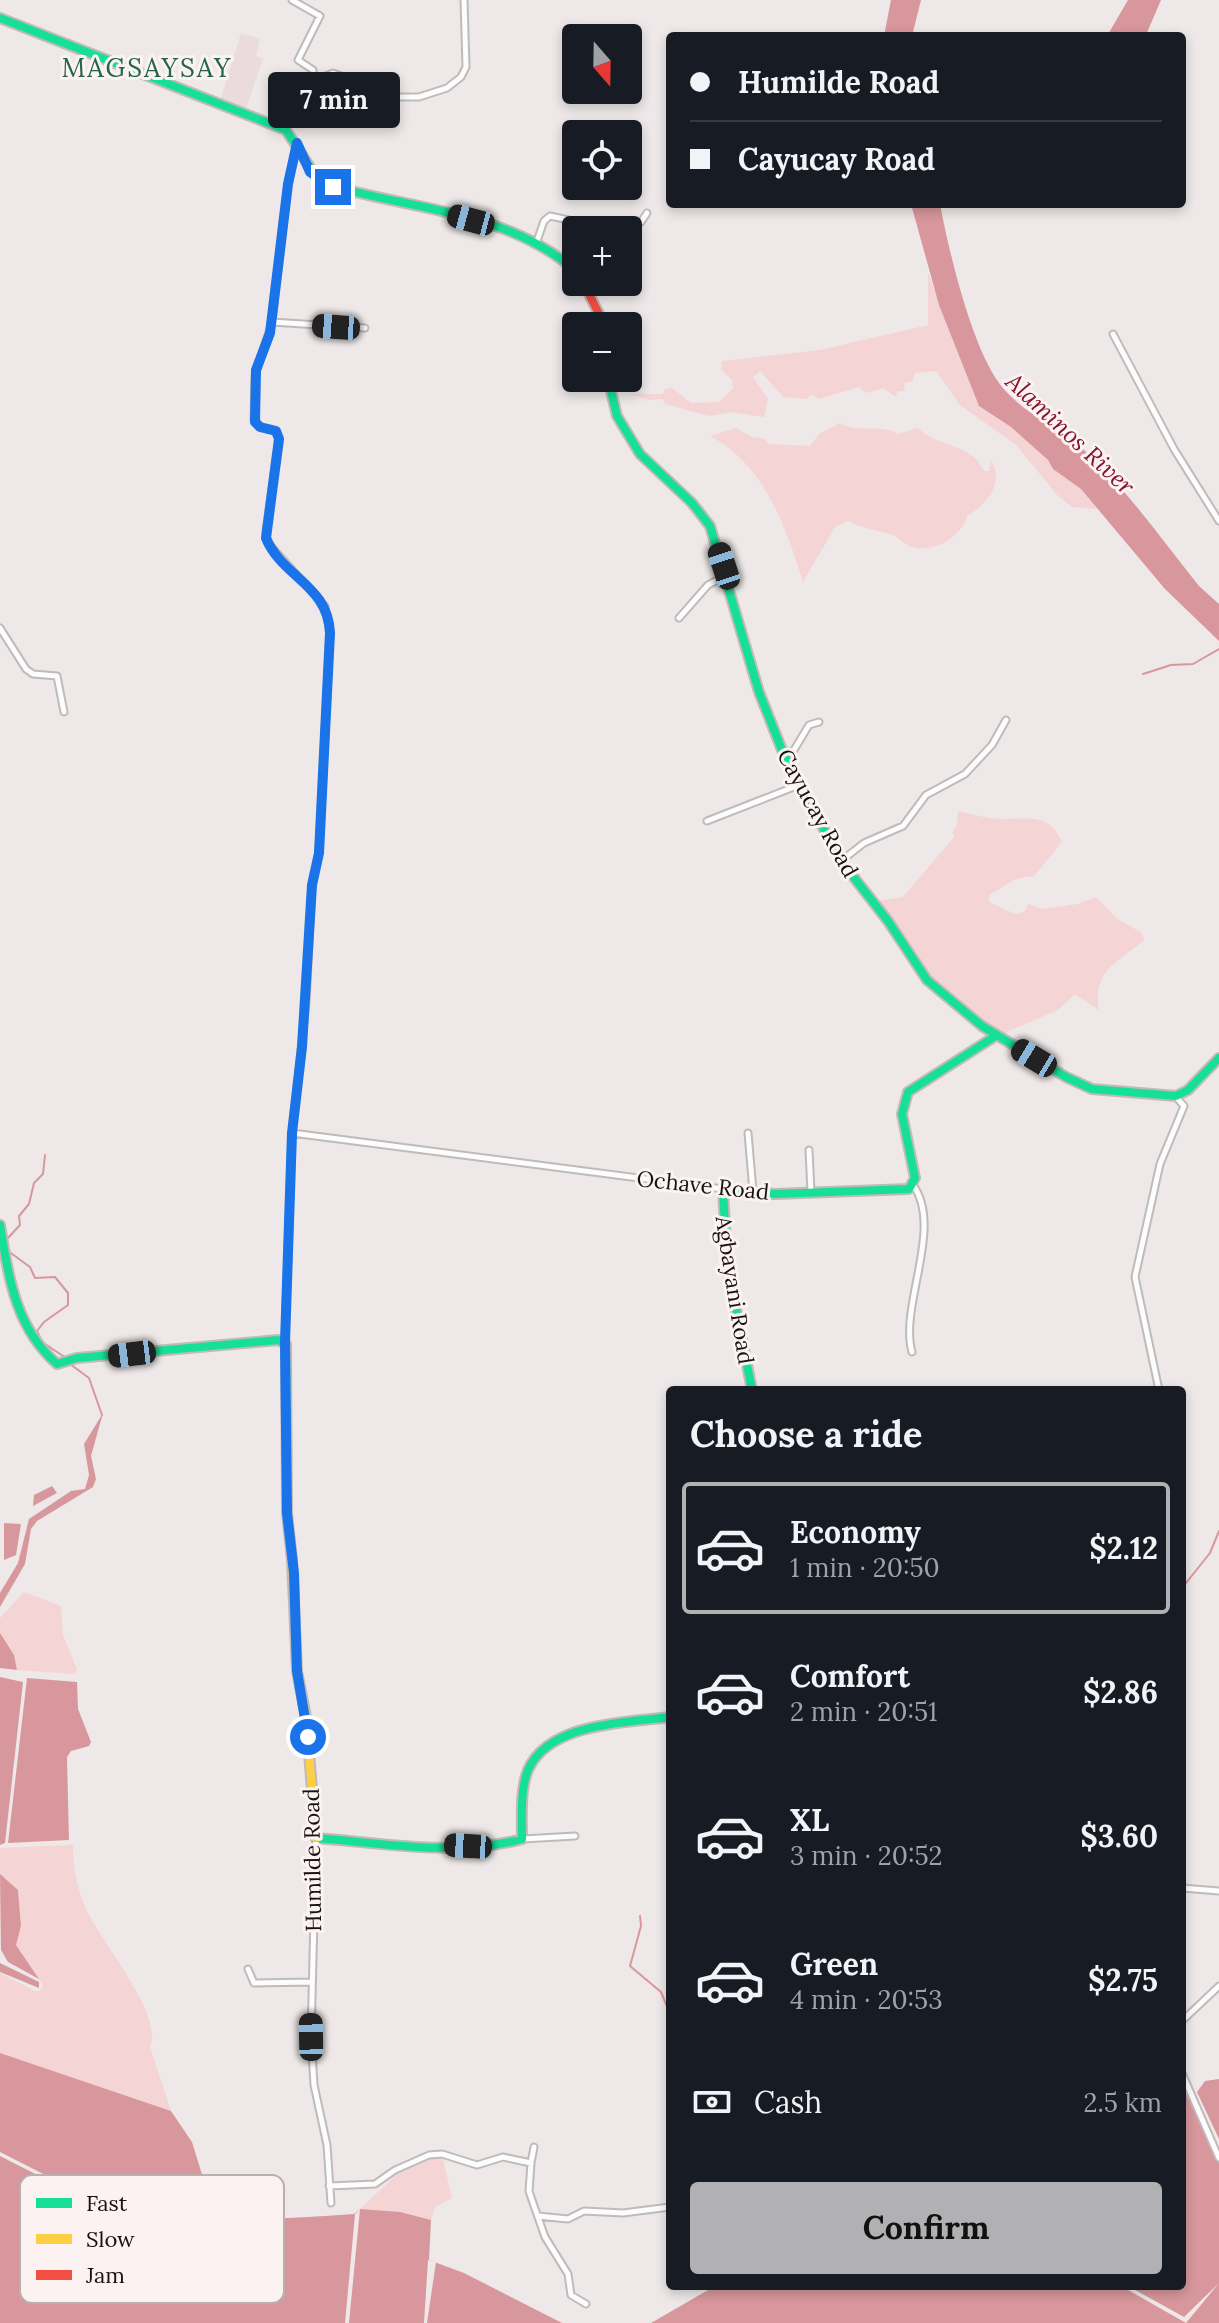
<!DOCTYPE html>
<meta charset="utf-8">
<style>
:root{--surface:#171b24;--page:#20242c;--text:#f1f3f6;--muted:#9ea1a6;--line:#363941;--accent:#b1b0b2}
body{margin:0;font-family:Lora,serif;background:var(--page);color:var(--text);height:100vh;display:flex;flex-direction:column;font-size:30px;white-space:nowrap}
*{box-sizing:border-box;margin:0}
p{font-size:26px;color:var(--muted)}
.icon{flex:none;width:44px;height:44px;fill:none;stroke:currentColor;stroke-width:2;stroke-linecap:round;stroke-linejoin:round}
.map{position:relative;flex:1;overflow:hidden}
.panel{position:absolute;left:666px;top:1386px;width:520px;height:904px;display:flex;flex-direction:column;background:var(--surface);border-radius:8px;box-shadow:0 4px 12px #0003}
.panel>*{flex:none}
.banner{position:absolute;left:666px;top:32px;width:520px;height:176px;border-radius:8px;box-shadow:0 4px 12px #0003;display:grid;align-content:center;height:176px;padding:0 24px;background:var(--surface)}
.needle{width:52px;rotate:160deg}
.fabs{position:absolute;left:562px;top:24px;display:grid;gap:16px}
.fabs a{display:grid;place-items:center;width:80px;height:80px;border-radius:8px;background:var(--surface);box-shadow:0 4px 12px #0003;font-size:40px}
.end{position:absolute;width:36px;height:36px;margin:-18px;border:10px solid #1a73e8;background:#fff;box-shadow:0 0 0 4px #fff}
.from{border-radius:50%}
.bubble{position:absolute;height:56px;border-radius:8px;background:var(--surface);box-shadow:0 4px 12px #0003;font-size:26px;font-weight:700;line-height:56px;text-align:center}
.car{position:absolute;width:24px;height:48px;margin:-24px -12px;border-radius:10px;box-shadow:0 0 6px 2px #0007;background:linear-gradient(#222 24%,#8ab4d8 0 40%,#222 0 76%,#8ab4d8 0 86%,#222 0)}
.banner b{display:flex;align-items:center;gap:28px;height:76px;font-size:30px}
.banner b+b{border-top:2px solid var(--line)}
.banner i{width:20px;height:20px;background:var(--text)}
ul{padding:0;list-style:none}
li{display:flex;align-items:center;gap:24px;height:132px;margin:0 16px 12px;padding:0 8px;border:4px solid transparent;border-radius:8px}
li div{flex:1}
li b{display:block;font-size:30px}
li em{font-style:normal;font-weight:700}
li.current{border-color:var(--accent)}
li>.icon{width:72px;height:72px;stroke-width:1.5}
h2{padding:0 24px;font-size:36px;line-height:96px}
.pay{display:flex;align-items:center;gap:20px;height:88px;padding:0 24px;font-size:30px}
.pay p{margin-inline-start:auto}
.button{display:flex;gap:16px;margin-top:auto;padding:16px 24px}
.button a{flex:1;height:92px;border-radius:8px;background:var(--accent);color:#111;font-size:32px;font-weight:700;line-height:92px;text-align:center}
.map>svg:first-child{display:block}
.built{fill:#ebdbdc}
.green{fill:#f5d4d5}
.water{fill:#d8979c}
.pier{fill:#eee8e8}
.lines{fill:none;stroke-linecap:round;stroke-linejoin:round}
.stream{stroke:#d8979c;stroke-width:2}
.street-casing{stroke:#c0baba;stroke-width:9}
.fast-casing{stroke:#c0baba;stroke-width:12}
.slow-casing{stroke:#c0baba;stroke-width:12}
.jam-casing{stroke:#c0baba;stroke-width:12}
.street{stroke:#fcfcfc;stroke-width:5}
.fast{stroke:#16e098;stroke-width:8}
.slow{stroke:#ffcf43;stroke-width:8}
.jam{stroke:#f24e42;stroke-width:8}
.route{stroke:#1a73e8;stroke-width:10}
.labels{text-anchor:middle;stroke-width:6;stroke-linejoin:round;paint-order:stroke}
.street-label{font-size:22px;fill:#181313;stroke:#fdf2f2}
.water-label{font-size:24px;font-style:italic;fill:#83152e;stroke:#fdf2f2}
.quarter-label{font-size:26px;letter-spacing:2px;fill:#21654c;stroke:#fdf2f2}
.key{fill:#fdf2f2;stroke:#b8afaf;stroke-width:2}
.key-label{font-size:22px;fill:#181313}
</style>
<div class="map">
<svg width="1219" height="2323" viewBox="0 0 1219 2323">
<rect width="100%" height="100%" fill="#eee8e8"/>
<path class="built" d="M241 33 260 39 256 56 263 58 245 112 220 101Z"/>
<path class="green" d="M928 273 979 406 1011 427 1048 460 1053 469 1081 489 1097 509 1072 507 1058 496 1016 445 960 405 936 371 915 373 912 382H905L904 391H898L895 397 884 388 866 393 859 387 819 399 811 394 807 399 783 397 760 371 753 377 768 399 764 417 731 412 709 416 665 404 662 399 649 400 631 394H663L665 389 672 388 691 403 719 402 733 388 732 380 721 370 722 361 820 350 928 325Z
M840 423C859 434 879 423 898 434L918 428C936 447 972 443 984 471H989L991 460C1005 483 987 504 967 516 961 537 936 553 912 547 904 545 898 536 890 534 875 530 862 528 848 521L835 527 803 582C786 527 764 464 710 436L736 428 752 437 765 439 769 444 810 446 819 434Z
M958 811C973 815 987 818 1002 819 1026 819 1049 812 1062 842L1034 876C1008 878 1009 885 989 895V902L1015 914 1024 912 1028 904 1042 909 1078 904 1096 897 1116 918 1142 933 1144 940C1117 963 1092 971 1099 1010L1075 994 1058 1010 1009 1031 1002 1039C935 1002 914 961 870 902L903 897 955 836 952 833 957 825Z
M24 1592 61 1606 63 1635 77 1669 75 1674 17 1670 0 1633V1618Z
M73 1845C73 1868 77 1889 87 1911 101 1941 165 2017 150 2047L171 2111 0 2053V1973L35 1991H40L43 1985 16 1945 21 1926 18 1890 0 1874V1848Z
M442 2155 452 2198 435 2207 431 2220 360 2209 408 2164 420 2157Z"/>
<path class="water" d="M891 0H921L912 36H884Z
M1128 0H1161L1146 35 1107 36Z
M911 204H940C949 252 971 344 999 383 1021 413 1058 426 1085 451 1128 491 1163 541 1199 586L1219 604V641L1165 589 1081 489 1053 469 1048 460 1011 427 979 406 939 305Z
M103 1413 91 1456 96 1479 93 1487 37 1521 31 1529 25 1564 0 1607V1593L18 1563 29 1519 71 1491 85 1489 89 1475 84 1444Z
M52 1486 57 1493 33 1506 34 1495Z
M4 1523 21 1524 16 1555 4 1560Z
M0 1633 14 1655 17 1670 0 1668Z
M0 1677 23 1682 5 1843 0 1845Z
M27 1678 77 1682 78 1709 91 1742 89 1746 71 1751 67 1757 69 1840 8 1843Z
M0 1874 18 1890 21 1926 16 1945 39 1979 8 1962 1 1950Z
M0 1963 39 1982V1988L0 1972Z
M0 2053 171 2111 192 2142 217 2223C263 2218 308 2218 354 2214L360 2209 400 2212 431 2220 429 2260 464 2273 562 2323H0Z
M1219 2079V2139L1197 2092 1205 2081Z
M1182 2085 1219 2163V2323H651L715 2286H1182Z"/>
<path class="pier" d="M0 2152 205 2256 211 2247 217 2222 212 2257 204 2260 0 2156Z
M360 2209 349 2323H345L355 2214Z
M428 2260 436 2262 427 2323H424Z
M1219 2283 1186 2323 1121 2286H1128L1184 2317Z"/>
<g class="lines">
<path class="stream" d="M1143 674 1171 665 1193 664 1219 649
M7 1239 20 1225 19 1216 29 1204 34 1183 43 1174 45 1155
M8 1251 30 1267 35 1278 55 1277 68 1293V1305L44 1322 37 1331 42 1342 66 1358
M70 1364 89 1378 102 1415
M1182 1588 1210 1553 1219 1531
M640 1916 641 1926 630 1966 661 1992 670 2014"/>
<defs>
<path id="street" d="M292 0 320 16 298 60 313 70V78
M286 129 303 85 333 73 396 97H419L447 88 461 77 466 67 464 0
M628 231 641 222 647 213
M537 241 544 221 550 216 615 230
M272 322 365 328
M1113 334 1174 449 1219 521
M679 618 708 585 725 576
M0 628 26 669 33 674 57 676 64 712
M785 755 794 750 809 725 819 722
M707 821 799 785
M841 861 864 843 903 826 926 795 965 774 992 745 1006 720
M292 1133 723 1189
M748 1133 753 1191
M809 1150 811 1192
M285 1342 292 1133 306 1003 312 885 319 853 330 633 325 606 267 542 266 531 279 439 276 431 260 427 254 420 255 376 272 322 288 184 297 144
M912 1352C899 1306 944 1227 913 1185
M1159 1390 1135 1277 1160 1164 1184 1106 1176 1097
M316 1838 311 2037 314 2085 327 2145 331 2203
M523 1839 575 1836
M1182 1888 1219 1891
M248 1969 254 1983 311 1982
M1182 2021 1219 1986
M1182 2073 1219 2158
M531 2163 529 2191 533 2203 545 2237 568 2274 571 2295 586 2304
M329 2186 375 2184 395 2170 429 2155 442 2154 477 2165 503 2157 531 2163 534 2147
M538 2216 568 2219 584 2211 623 2213 670 2207"/>
<path id="fast" d="M0 18 286 130 313 172 325 184C411 210 506 210 576 271
M608 378 617 416 640 454 692 503 710 526 759 692 784 755 841 861 888 921 927 980 982 1026 1066 1077 1092 1089 1176 1096 1188 1090 1219 1058
M0 1225C9 1278 15 1327 57 1364L77 1358 278 1340 286 1344 287 1513 292 1560
M752 1390 727 1265 723 1189 775 1194 909 1189 915 1178 902 1114 908 1092 997 1035
M316 1838C382 1843 457 1857 522 1839 522 1819 520 1789 528 1770 549 1722 627 1723 670 1717"/>
<path id="slow" d="M292 1560 297 1671 306 1717 316 1838"/>
<path id="jam" d="M583 282 605 326"/>
</defs>
<use href="#street" class="street-casing"/>
<use href="#fast" class="fast-casing"/>
<use href="#slow" class="slow-casing"/>
<use href="#jam" class="jam-casing"/>
<use href="#street" class="street"/>
<use href="#fast" class="fast"/>
<use href="#slow" class="slow"/>
<use href="#jam" class="jam"/>
</g>
<g class="lines">
<path class="route" d="M308 1737 297 1671 294 1573 287 1513 285 1342 292 1133 302 1047 312 885 319 853 330 633C328 585 282 577 266 538L279 439 276 431 260 427 255 422 256 370 270 333 288 184 297 143 310 172 333 187"/>
</g>
<g class="labels">
<g class="street-label">
<text transform="translate(818 813) rotate(61)" y="8">Cayucay Road</text>
<text transform="translate(703 1185) rotate(6)" y="8">Ochave Road</text>
<text transform="translate(735 1290) rotate(81)" y="8">Agbayani Road</text>
<text transform="translate(312 1860) rotate(-91)" y="8">Humilde Road</text>
</g>
<g class="water-label">
<text transform="translate(1070 434) rotate(43)" y="8">Alaminos River</text>
</g>
<g class="quarter-label">
<text x="147" y="77">MAGSAYSAY</text>
</g>
</g>
<rect x="20" y="2175" width="264" height="128" rx="12" class="key"/>
<rect x="36" y="2198" width="36" height="10" fill="#16e098"/>
<rect x="36" y="2234" width="36" height="10" fill="#ffcf43"/>
<rect x="36" y="2270" width="36" height="10" fill="#f24e42"/>
<g class="key-label">
<text x="86" y="2211">Fast</text>
<text x="86" y="2247">Slow</text>
<text x="86" y="2283">Jam</text>
</g>
</svg>
<div class="fabs">
<a><svg class="needle" viewBox="-14 -14 28 28"><path d="M0-13l5 13h-10z" fill="#e53935"/><path d="M0 13l5-13h-10z" fill="#9ea1a6"/></svg></a>
<a><svg class="icon" aria-label="locate" viewBox="0 0 24 24"><circle cx="12" cy="12" r="6"/><path d="M12 2v4M12 18v4M2 12h4M18 12h4"/></svg></a>
<a>+</a>
<a>−</a>
</div>
<i class="end from" style="left:308px;top:1737px"></i>
<i class="end" style="left:333px;top:187px"></i>
<div class="bubble" style="left:268px;top:72px;width:132px">7 min</div>
<i class="car" style="left:471px;top:220px;rotate:285deg"></i>
<i class="car" style="left:336px;top:327px;rotate:274deg"></i>
<i class="car" style="left:724px;top:566px;rotate:342deg"></i>
<i class="car" style="left:1034px;top:1058px;rotate:301deg"></i>
<i class="car" style="left:132px;top:1354px;rotate:263deg"></i>
<i class="car" style="left:468px;top:1846px;rotate:273deg"></i>
<i class="car" style="left:311px;top:2037px;rotate:359deg"></i>
<div class="banner">
<b><i class="from"></i>Humilde Road</b>
<b><i></i>Cayucay Road</b>
</div>
<section class="panel">
<h2>Choose a ride</h2>
<ul>
<li class="current"><svg class="icon" aria-label="car" viewBox="0 0 24 24"><path d="M5 17H2v-5l4-1 3-4h7l3 4 3 1v5h-3M9 17h6M6 11h13"/><circle cx="7" cy="17" r="2"/><circle cx="17" cy="17" r="2"/></svg><div><b>Economy</b><p>1 min · 20:50</p></div><em>$2.12</em></li>
<li><svg class="icon" aria-label="car" viewBox="0 0 24 24"><path d="M5 17H2v-5l4-1 3-4h7l3 4 3 1v5h-3M9 17h6M6 11h13"/><circle cx="7" cy="17" r="2"/><circle cx="17" cy="17" r="2"/></svg><div><b>Comfort</b><p>2 min · 20:51</p></div><em>$2.86</em></li>
<li><svg class="icon" aria-label="car" viewBox="0 0 24 24"><path d="M5 17H2v-5l4-1 3-4h7l3 4 3 1v5h-3M9 17h6M6 11h13"/><circle cx="7" cy="17" r="2"/><circle cx="17" cy="17" r="2"/></svg><div><b>XL</b><p>3 min · 20:52</p></div><em>$3.60</em></li>
<li><svg class="icon" aria-label="car" viewBox="0 0 24 24"><path d="M5 17H2v-5l4-1 3-4h7l3 4 3 1v5h-3M9 17h6M6 11h13"/><circle cx="7" cy="17" r="2"/><circle cx="17" cy="17" r="2"/></svg><div><b>Green</b><p>4 min · 20:53</p></div><em>$2.75</em></li>
</ul>
<div class="pay"><svg class="icon" aria-label="cash" viewBox="0 0 24 24"><path d="M3 7h18v10H3z"/><circle cx="12" cy="12" r="2"/></svg>Cash<p>2.5 km</p></div>
<div class="button"><a>Confirm</a></div>
</section>
</div>
